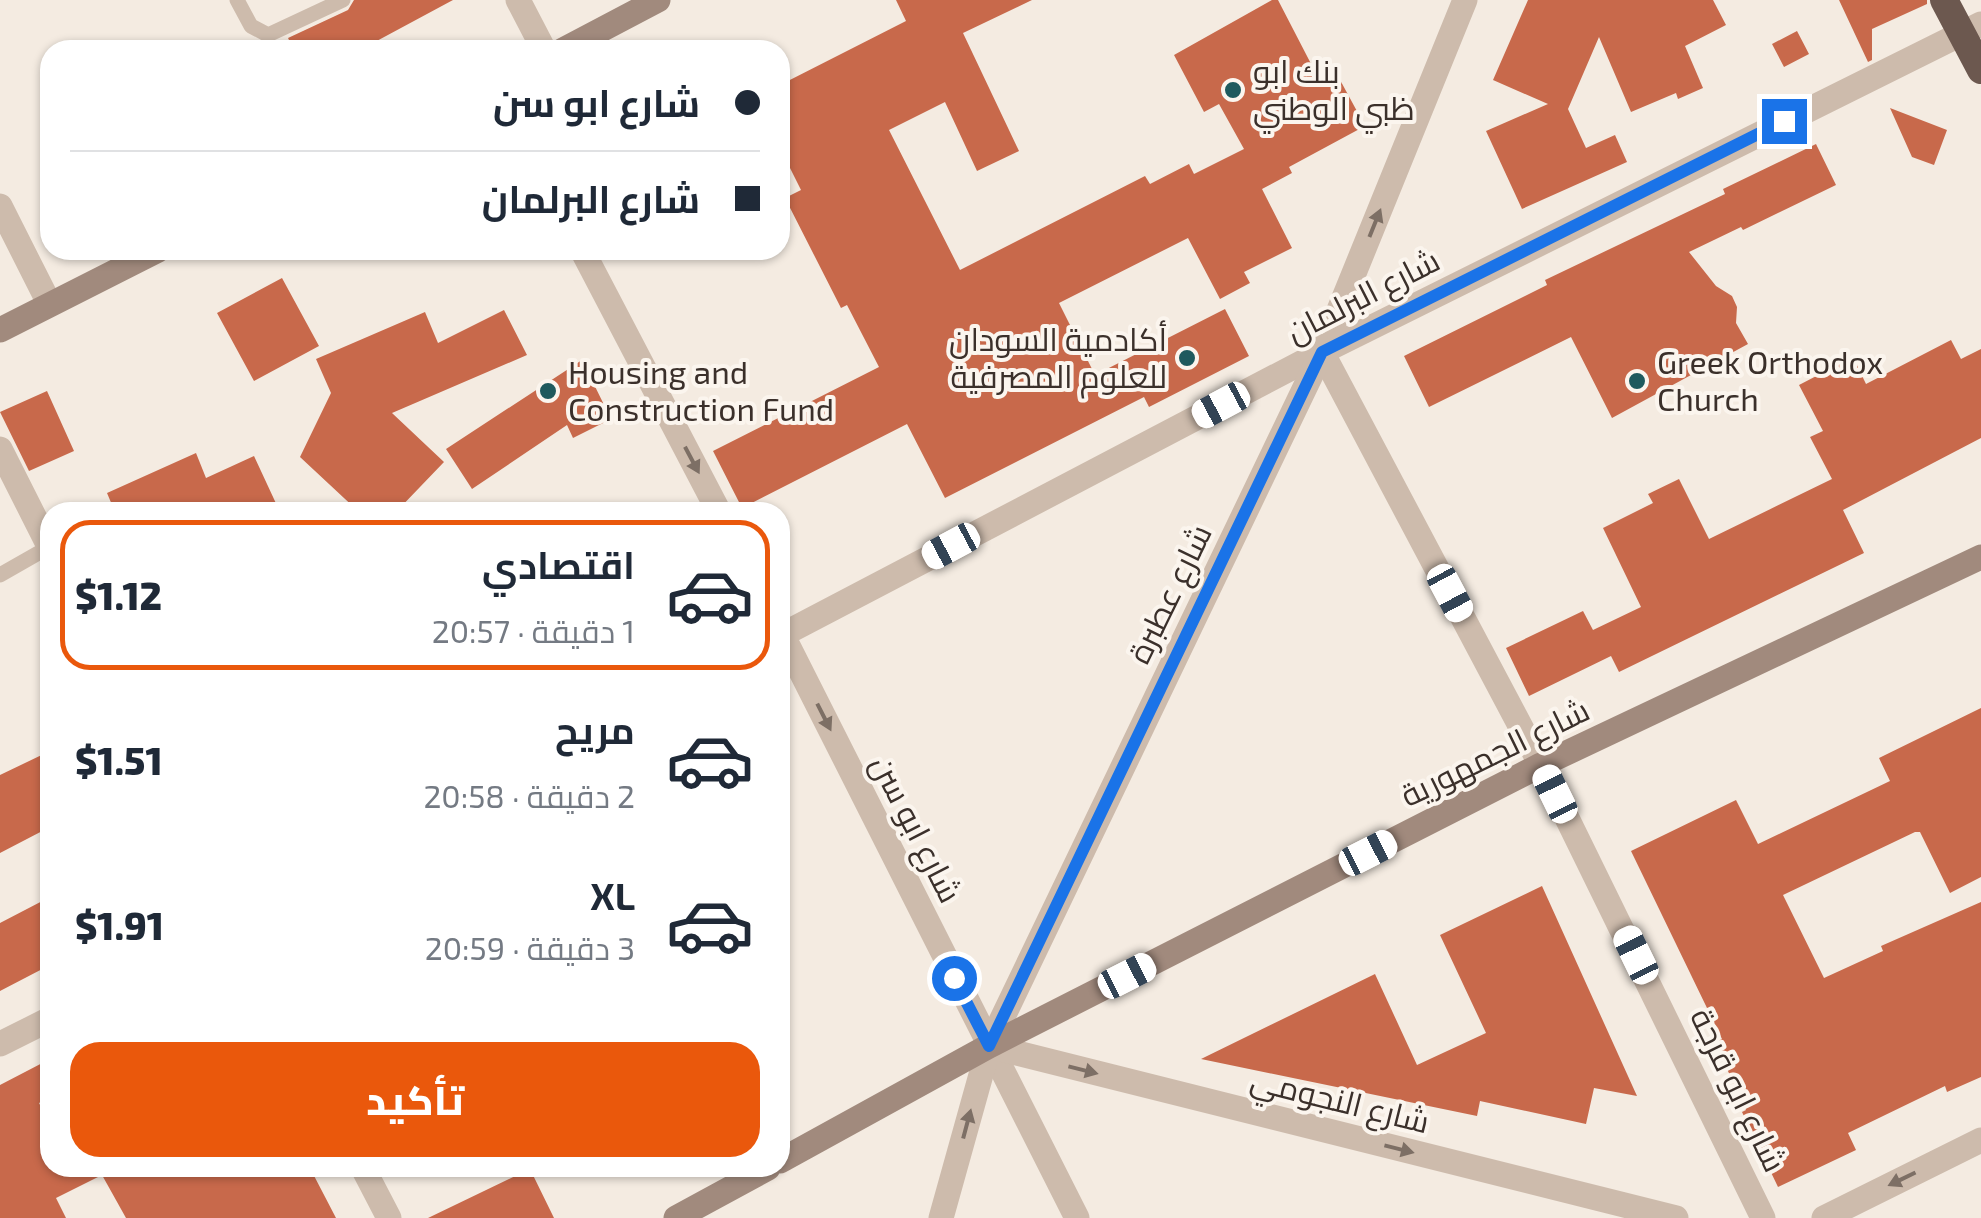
<!DOCTYPE html>
<html lang="ar">
<meta charset="utf-8">
<style>
:root{--surface:#fff;--page:#f2f2f3;--text:#1f2937;--muted:#747a83;--line:#e0e1e3;--accent:#ea580c}
body{margin:0;font-family:"Exo 2",Cairo,sans-serif;background:var(--page);color:var(--text);direction:rtl;height:100vh;display:flex;flex-direction:column;font-size:38px;white-space:nowrap}
*{box-sizing:border-box;margin:0}
p{font-size:32px;color:var(--muted)}
.icon{flex:none;width:55px;height:55px;fill:none;stroke:currentColor;stroke-width:2;stroke-linecap:round;stroke-linejoin:round}
.map{position:relative;flex:1;overflow:hidden;direction:ltr}
.details{position:absolute;left:40px;top:502px;width:750px;height:675px;display:flex;flex-direction:column;background:var(--surface);border-radius:30px;box-shadow:0 2px 8px #0004;direction:rtl}
.details>*{flex:none}
.top-card{position:absolute;left:40px;top:40px;width:750px;height:220px;border-radius:30px;box-shadow:0 2px 8px #0004;direction:rtl;display:grid;align-content:center;height:220px;padding:0 30px;background:var(--surface)}
.end{position:absolute;width:45px;height:45px;margin:-22px;border:12px solid #1a73e8;background:#fff;box-shadow:0 0 0 5px #fff}
.from{border-radius:50%}
.car{position:absolute;width:30px;height:60px;margin:-30px -15px;border-radius:12px;box-shadow:0 0 8px 2px #0007;background:linear-gradient(#fff 24%,#345 0 40%,#fff 0 76%,#345 0 86%,#fff 0)}
.top-card b{display:flex;align-items:center;gap:35px;height:95px;font-size:38px}
.top-card b+b{border-top:2px solid var(--line)}
.top-card i{width:25px;height:25px;background:var(--text)}
ul{padding:18px 0 0;list-style:none}
li{display:flex;align-items:center;gap:30px;height:150px;margin:0 20px 15px;padding:0 10px;border:5px solid transparent;border-radius:30px}
li div{flex:1}
li b{display:block;font-size:38px}
li em{font-style:normal;font-weight:800}
li.current{border-color:var(--accent)}
li>.icon{width:90px;height:90px;stroke-width:1.5}
.button{display:flex;gap:20px;margin-top:auto;padding:20px 30px}
.button a{flex:1;height:115px;border-radius:30px;background:var(--accent);color:#fff;font-size:40px;font-weight:800;line-height:115px;text-align:center}
.map>svg:first-child{display:block}
.building{fill:#c8694b}
.lines{fill:none;stroke-linecap:round;stroke-linejoin:round}
.service{stroke:#cdbbac;stroke-width:15}
.minor{stroke:#cdbbac;stroke-width:25}
.tertiary{stroke:#cdbbac;stroke-width:25}
.secondary{stroke:#a18a7d;stroke-width:25}
.trunk{stroke:#6c584f;stroke-width:28}
.oneway{fill:#7d6f65}
.route{stroke:#1a73e8;stroke-width:12}
.poi-dot{fill:#1f5a5e;stroke:#fbf5ee;stroke-width:4}
.labels{text-anchor:middle;stroke-width:8;stroke-linejoin:round;paint-order:stroke}
.poi-label{font-size:32px;fill:#3b302b;stroke:#fbf5ee;text-anchor:start}
.street-label{font-size:32px;fill:#3b302b;stroke:#fbf5ee}
</style>
<div class="map">
<svg width="1981" height="1218" viewBox="0 0 1981 1218">
<rect width="100%" height="100%" fill="#f4ebe1"/>
<path class="building" d="M354 0H453L360 50H294L288 38 348 10Z
M896 0H1032L963 33 1019 151 977 171 945 102 889 130 960 270 1145 176 1150 184 1189 164 1194 174 1244 149 1219 104 1204 112 1174 55 1272 0H1278L1323 87 1339 78 1365 126 1289 167 1292 173 1262 189 1292 248 1244 272 1250 283 1220 299 1188 238 1059 303 1095 375 1225 309 1249 356 1149 407 1144 397 945 498 907 424 742 508 713 451 879 367 847 305 841 308 785 198 801 190 780 148V85L906 21Z
M1528 0H1713L1726 25 1685 46 1703 88 1678 99 1676 93 1631 112 1599 37 1568 109 1586 148 1615 135 1627 162 1522 209 1486 131 1548 104 1493 80Z
M1839 0H1927V4L1872 29V60L1868 62Z
M1797 31 1809 54 1784 67 1772 44Z
M1890 108 1947 130 1934 165 1912 157Z
M1816 144 1836 185 1743 230 1741 227 1689 252 1716 286 1732 296 1737 307 1736 323 1748 344 1612 418 1571 337 1429 407 1404 356 1547 285 1545 280 1725 194 1723 189Z
M282 278 319 346 254 381 217 313Z
M504 310 527 355 392 413 444 462 396 512H359L300 457 331 393 316 359 425 312 438 343Z
M1951 340 1961 359 1981 349V438L1843 510 1864 553 1619 672 1611 656 1529 696 1506 648 1583 611 1593 630 1641 607 1603 528 1653 503 1648 494 1679 479 1709 539 1832 479 1810 437 1823 431 1799 385 1853 357 1866 384Z
M582 360 611 419 573 438 567 425 472 489 446 449Z
M47 391 74 451 29 471 0 412Z
M196 453 206 478 254 456 280 512H115L107 493Z
M1981 708V877L1950 893 1920 832H1915L1783 895 1824 978 1883 951 1881 946 1981 902V1077L1947 1092 1945 1086 1848 1133 1856 1150 1778 1187 1742 1112 1746 1110 1715 1043 1722 1039 1631 851 1736 800 1758 844 1890 781 1879 758Z
M50 751V827L0 853V775Z
M1542 886 1637 1096 1594 1088 1586 1124 1480 1101 1477 1116 1201 1059 1375 974 1417 1065 1486 1033 1440 935Z
M50 897V965L0 991V923Z
M50 1059V1097L39 1103 50 1124V1168H310L336 1218H126L102 1175 56 1198 66 1218H0V1085Z
M530 1169 554 1218H428Z"/>
<g class="lines">
<path class="service" d="M237 0 251 26 268 35 343 0
M0 575 49 547"/>
<path class="minor" d="M518 0 544 50
M0 206 49 303
M582 250 719 512
M1322 352 1541 765 1763 1218
M0 449 50 548
M780 630 1077 1218
M780 636 1322 352 1981 24
M0 1044 50 1019
M363 1168 389 1218
M1824 1218 1981 1140"/>
<path class="tertiary" d="M989 1046 1676 1218
M941 1218 989 1046 1322 352 1465 0"/>
<path class="secondary" d="M563 50 658 0
M0 330 158 250
M780 1161 989 1046 1541 765 1981 557
M676 1218 768 1168"/>
<path class="trunk" d="M1944 0 1981 70"/>
</g>
<defs><path id="oneway-solid" d="M-6-.8H1V-3.2L6.5 0L1 3.2V.8H-6Z" transform="scale(2.5)"/></defs>
<g class="oneway">
<use href="#oneway-solid" transform="translate(1375 223) rotate(-68)"/>
<use href="#oneway-solid" transform="translate(692 460) rotate(62)"/>
<use href="#oneway-solid" transform="translate(824 717) rotate(63)"/>
<use href="#oneway-solid" transform="translate(1083 1070) rotate(14)"/>
<use href="#oneway-solid" transform="translate(967 1124) rotate(-75)"/>
<use href="#oneway-solid" transform="translate(1399 1149) rotate(14)"/>
<use href="#oneway-solid" transform="translate(1902 1179) rotate(154)"/>
</g>
<g class="lines">
<path class="route" d="M954 978 989 1046 1322 352 1784 121"/>
</g>
<g class="poi-dot">
<circle cx="1233" cy="90" r="10"/>
<circle cx="1187" cy="358" r="10"/>
<circle cx="1637" cy="381" r="10"/>
<circle cx="548" cy="391" r="10"/>
</g>
<g class="labels">
<g class="poi-label">
<text x="1253" y="83">بنك ابو<tspan x="1253" dy="37">ظبي الوطني</tspan></text>
<text x="1167" y="351" text-anchor="end">أكادمية السودان<tspan x="1167" dy="37">للعلوم المصرفية</tspan></text>
<text x="1657" y="374">Greek Orthodox<tspan x="1657" dy="37">Church</tspan></text>
<text x="568" y="384">Housing and<tspan x="568" dy="37">Construction Fund</tspan></text>
</g>
<g class="street-label">
<text transform="translate(1363 296) rotate(-27)" y="11">شارع البرلمان</text>
<text transform="translate(1170 594) rotate(-64)" y="11">شارع عطبرة</text>
<text transform="translate(1495 753) rotate(-26)" y="11">شارع الجمهورية</text>
<text transform="translate(916 829) rotate(63)" y="11">شارع ابو سن</text>
<text transform="translate(1738 1090) rotate(64)" y="11">شارع ابو قرجة</text>
<text transform="translate(1340 1101) rotate(14)" y="11">شارع النجومي</text>
</g>
</g>
</svg>
<i class="end from" style="left:954px;top:978px"></i>
<i class="end" style="left:1784px;top:121px"></i>
<i class="car" style="left:1221px;top:405px;rotate:242deg"></i>
<i class="car" style="left:951px;top:546px;rotate:242deg"></i>
<i class="car" style="left:1450px;top:593px;rotate:152deg"></i>
<i class="car" style="left:1555px;top:794px;rotate:334deg"></i>
<i class="car" style="left:1368px;top:853px;rotate:63deg"></i>
<i class="car" style="left:1636px;top:955px;rotate:334deg"></i>
<i class="car" style="left:1127px;top:976px;rotate:63deg"></i>
<div class="top-card">
<b><i class="from"></i>شارع ابو سن</b>
<b><i></i>شارع البرلمان</b>
</div>
<section class="details">
<ul>
<li class="current"><svg class="icon" aria-label="car" viewBox="0 0 24 24"><path d="M5 17H2v-5l4-1 3-4h7l3 4 3 1v5h-3M9 17h6M6 11h13"/><circle cx="7" cy="17" r="2"/><circle cx="17" cy="17" r="2"/></svg><div><b>اقتصادي</b><p>1 دقيقة · 20:57</p></div><em>$1.12</em></li>
<li><svg class="icon" aria-label="car" viewBox="0 0 24 24"><path d="M5 17H2v-5l4-1 3-4h7l3 4 3 1v5h-3M9 17h6M6 11h13"/><circle cx="7" cy="17" r="2"/><circle cx="17" cy="17" r="2"/></svg><div><b>مريح</b><p>2 دقيقة · 20:58</p></div><em>$1.51</em></li>
<li><svg class="icon" aria-label="car" viewBox="0 0 24 24"><path d="M5 17H2v-5l4-1 3-4h7l3 4 3 1v5h-3M9 17h6M6 11h13"/><circle cx="7" cy="17" r="2"/><circle cx="17" cy="17" r="2"/></svg><div><b>XL</b><p>3 دقيقة · 20:59</p></div><em>$1.91</em></li>
</ul>
<div class="button"><a>تأكيد</a></div>
</section>
</div>
